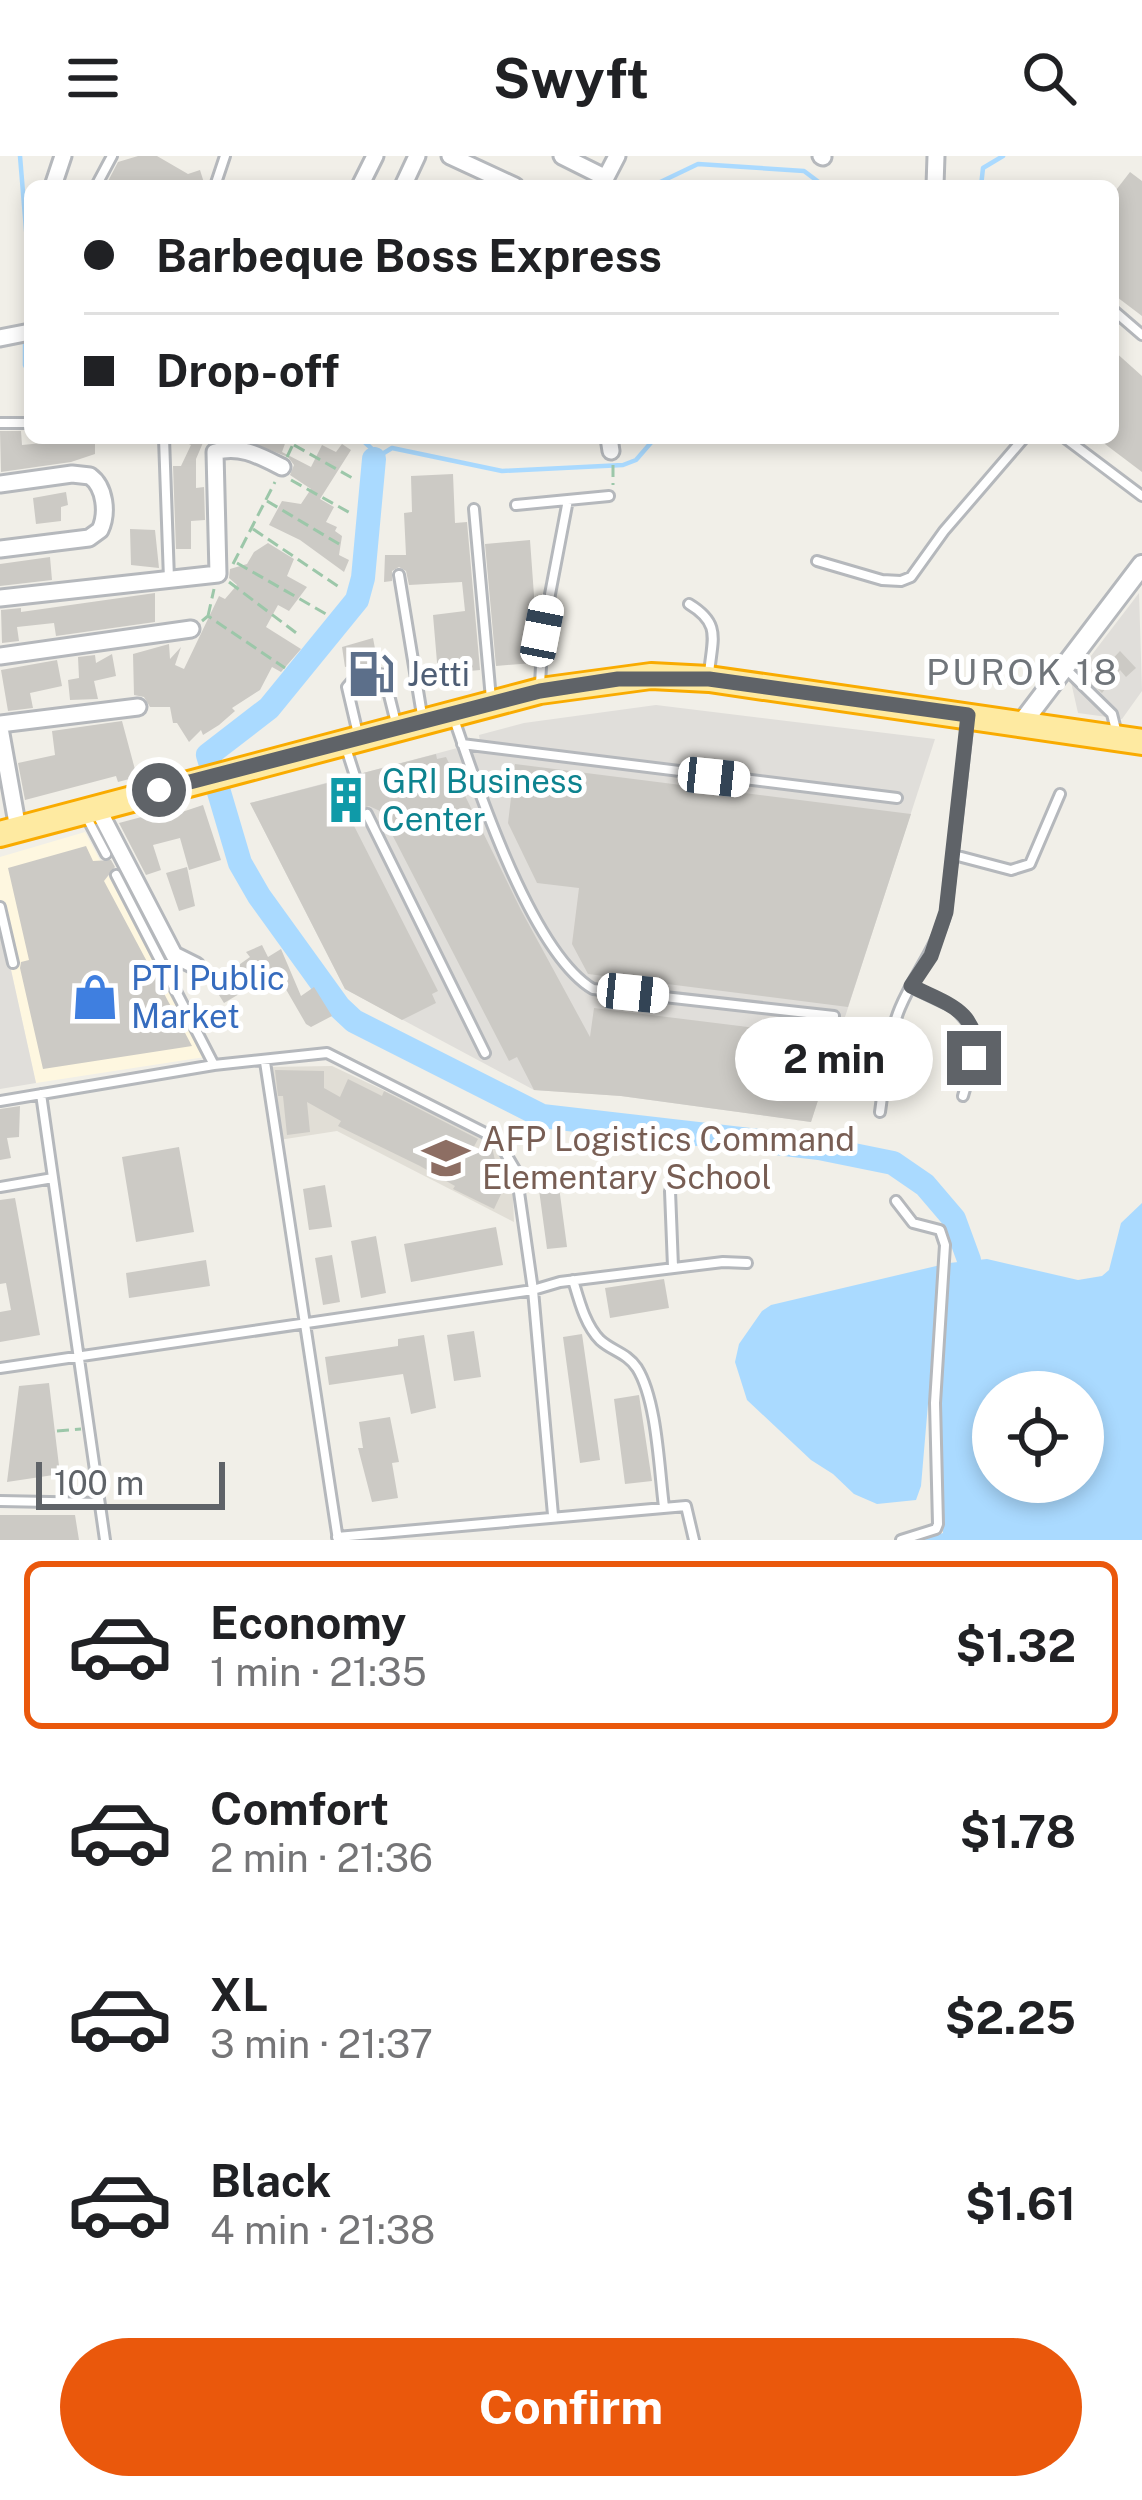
<!DOCTYPE html>
<meta charset="utf-8">
<style>
:root{--surface:#fff;--page:#f2f2f2;--text:#202124;--muted:#757577;--line:#e0e0e0;--accent:#ea580c}
body{margin:0;font-family:"Public Sans",sans-serif;background:var(--page);color:var(--text);height:100vh;display:flex;flex-direction:column;font-size:45px;white-space:nowrap}
*{box-sizing:border-box;margin:0}
p{font-size:39px;color:var(--muted)}
.icon{flex:none;width:66px;height:66px;fill:none;stroke:currentColor;stroke-width:2;stroke-linecap:round;stroke-linejoin:round}
.map{position:relative;height:1384px;overflow:hidden}
.drawer{display:flex;flex-direction:column;background:var(--surface);flex:1}
.drawer>*{flex:none}
.banner{position:absolute;left:24px;top:24px;width:1095px;height:264px;border-radius:18px;box-shadow:0 6px 18px #0003;display:grid;align-content:center;height:264px;padding:0 60px;background:var(--surface)}
.controls{position:absolute;left:972px;top:1215px;display:grid;gap:24px}
.controls a{display:grid;place-items:center;width:132px;height:132px;border-radius:50%;background:var(--surface);box-shadow:0 6px 18px #0003;font-size:60px}
.scale{position:absolute;left:36px;bottom:30px;width:189px;box-sizing:border-box;padding-left:12px;border:6px solid #5f6368;border-top:0;font-size:33px;line-height:42px;white-space:nowrap;color:#5f6368;-webkit-text-stroke:9px #fff;paint-order:stroke}
.end{position:absolute;width:54px;height:54px;margin:-27px;border:15px solid #5f6368;background:#fff;box-shadow:0 0 0 6px #fff}
.from{border-radius:50%}
.bubble{position:absolute;height:84px;border-radius:42px;background:var(--surface);box-shadow:0 6px 18px #0003;font-size:39px;font-weight:700;line-height:84px;text-align:center}
.car{position:absolute;width:36px;height:72px;margin:-36px -18px;border-radius:15px;box-shadow:0 0 9px 3px #0007;background:linear-gradient(#fff 24%,#345 0 40%,#fff 0 76%,#345 0 86%,#fff 0)}
.banner b{display:flex;align-items:center;gap:42px;height:114px;font-size:45px}
.banner b+b{border-top:3px solid var(--line)}
.banner i{width:30px;height:30px;background:var(--text)}
ul{padding:21px 0 0;list-style:none}
li{display:flex;align-items:center;gap:36px;height:168px;margin:0 24px 18px;padding:0 36px;border:6px solid transparent;border-radius:18px}
li div{flex:1}
li b{display:block;font-size:45px}
li em{font-style:normal;font-weight:700}
li.current{border-color:var(--accent)}
li>.icon{width:108px;height:108px;stroke-width:1.5}
.button{display:flex;gap:24px;margin-top:auto;padding:24px 60px}
.button a{flex:1;height:138px;border-radius:72px;background:var(--accent);color:#fff;font-size:48px;font-weight:700;line-height:138px;text-align:center}
header{display:flex;justify-content:space-between;align-items:center;height:156px;padding:0 60px;background:var(--surface);font-size:54px;font-weight:700}
.map>svg:first-child{display:block}
.commercial{fill:#fef7e0}
.industrial{fill:#e0deda}
.education{fill:#e1ded6}
.water{fill:#aadaff;fill-rule:evenodd}
.lines{fill:none;stroke-linecap:round;stroke-linejoin:round}
.stream{stroke:#aadaff;stroke-width:4.5}
.river{stroke:#aadaff;stroke-width:24}
.building{fill:#cccac5}
.service-casing{stroke:#b5b8bc;stroke-width:14}
.minor-casing{stroke:#b5b8bc;stroke-width:21}
.tertiary-casing{stroke:#b5b8bc;stroke-width:24}
.trunk-casing{stroke:#f9ab00;stroke-width:30}
.path{stroke:#9cc7a9;stroke-width:3;stroke-dasharray:12 6;stroke-linecap:butt}
.service{stroke:#fff;stroke-width:8}
.minor{stroke:#fff;stroke-width:15}
.tertiary{stroke:#fff;stroke-width:18}
.trunk{stroke:#feeaa1;stroke-width:24}
.route{stroke:#5f6368;stroke-width:15}
.labels{text-anchor:middle;stroke-width:10;stroke-linejoin:round;paint-order:stroke}
.service-label{font-size:33px;fill:#4e5e75;stroke:#fff;text-anchor:start}
.culture-label{font-size:33px;fill:#0d838f;stroke:#fff;text-anchor:start}
.shop-label{font-size:33px;fill:#366cbe;stroke:#fff;text-anchor:start}
.education-label{font-size:33px;fill:#785e54;stroke:#fff;text-anchor:start}
.neighbourhood-label{font-size:36px;letter-spacing:3px;fill:#70757a;stroke:#fff}
</style>
<header><svg class="icon" aria-label="menu" viewBox="0 0 24 24"><path d="M4 6h16M4 12h16M4 18h16"/></svg>Swyft<svg class="icon" aria-label="search" viewBox="0 0 24 24"><circle cx="10" cy="10" r="6"/><path d="M15 15l6 6"/></svg></header>
<div class="map">
<svg width="1142" height="1384" viewBox="0 0 1142 1384">
<rect width="100%" height="100%" fill="#f1efe8"/>
<path class="commercial" d="M85 676 205 901 36 927 4 783H0V701Z"/>
<path class="industrial" d="M1139 437 1142 535 1122 563 1078 557 1071 526Z
M656 549 935 583 811 966 621 940 534 934 345 833 250 647 480 586 479 579 524 567Z
M4 782 36 927 0 933V783Z"/>
<path class="education" d="M332 910 493 986 512 1018 514 1066 337 975 279 984 269 911Z"/>
<path class="water" d="M1142 1047V1384H920L943 1377 940 1247 928 1248 921 1330 916 1344 877 1348 854 1338 833 1318 811 1304 747 1244 735 1206 739 1188 762 1155 771 1149 949 1107 987 1103 1078 1124 1102 1120 1109 1114 1121 1067ZM993 1236H1083V1326H993Z"/>
<g class="lines">
<path class="stream" d="M20 0 30 122
M652 30 698 8 804 15 824 30
M981 30 983 12 1003 0
M26 171 30 134
M25 182V209L30 220
M360 282 371 292 374 303 392 292 502 315 623 309 636 304 655 282"/>
<path class="river" d="M374 303 363 422 357 444 269 552 208 599 240 707 259 740 339 851 354 865 542 960 819 992 893 1007 925 1029 954 1063 969 1104"/>
</g>
<path class="building" d="M138 0H157L188 18 200 14 205 30 106 29 118 6Z
M1130 16 1142 25V160L1113 138V38Z
M1113 194 1142 220V316L1097 282H1113Z
M0 275H21L22 289 95 282V298L71 306 1 316Z
M176 282H205L196 303V332L204 331 205 364 191 365V393H176L173 310H181L191 289Z
M239 282H287L282 296 311 311 322 289 336 296 342 288 351 294 320 343 334 351 326 366 337 371 335 375 342 380 339 399 349 404 344 416 300 384 269 369 282 345 301 348 311 333 290 319 294 309 288 301Z
M453 318 455 367 467 366 480 514 469 515V511L438 518 433 459 465 455 462 426 409 429 406 415 399 411 392 415V425L384 426 385 399H406L404 357 412 356 411 320Z
M66 336 68 349 61 351V365L36 368 33 342Z
M130 373 155 374 159 412 131 409Z
M530 384 536 467 533 507 496 510 485 388Z
M268 387 294 403 287 420 307 431 289 455 278 449 266 471 301 493 281 516 272 511 260 534 232 552 235 555 219 569 203 579 201 574 189 586 177 567H173L170 551H150L144 541 134 539 133 498 169 488 170 503 181 491 175 509 184 513 219 440 225 443 237 429 229 422 230 413 247 408 254 396Z
M50 401 52 424 0 430V408Z
M155 437V466L56 480 54 467 17 471 19 485 2 487 1 454 21 452V456Z
M373 482 377 503 372 504 373 509 368 518 377 526 380 536 359 543 356 533 361 522 349 510 345 511 342 491Z
M1120 495 1136 512 1126 521 1120 514 1102 537 1091 526Z
M112 498 116 520 94 525 98 543 70 544 68 524 79 522 78 501 95 499 96 507Z
M57 504 62 530 30 537 33 552 8 555 1 514Z
M122 565 137 621 118 626 116 620 25 644 18 607 55 599 52 575Z
M436 598 437 603 446 601 521 754 590 881 594 852 838 882 811 966 621 940 534 934 517 901 509 905 380 655 369 650 361 653 359 660 350 662 438 835 432 838 436 847 402 864 345 833 250 647 347 622 356 628 363 617Z
M515 608 911 658 848 851 588 818 572 788 579 732 537 727 508 667Z
M203 649 221 704 189 714 180 682 153 689 161 714 146 719 119 667 175 652 176 658Z
M86 690 93 705 111 704 115 711 104 725 192 890 43 913 20 812 21 806 29 804 8 712Z
M187 711 195 750 179 755 166 717Z
M262 789 268 801 281 793 301 840 314 831 332 860 311 871 306 868 276 816 224 847 212 828 250 801 246 796Z
M275 914 324 915V932L340 941 348 923 382 940 384 935 478 983 471 996 492 991 502 1036 494 1053 453 1033 455 1030 420 1010 338 970 341 965 307 946 310 976 287 979 283 940H278Z
M20 950 19 981 7 982 11 1002 0 1004V953Z
M179 991 194 1076 136 1086 122 1001Z
M557 1016 567 1091 547 1093 537 1019Z
M325 1029 332 1071 309 1074 303 1033Z
M15 1042 40 1179 0 1186V1156L11 1154 6 1127 0 1128V1044Z
M496 1071 503 1109 411 1126 404 1088Z
M376 1080 386 1137 361 1142 351 1085Z
M332 1099 340 1146 323 1149 315 1102Z
M206 1104 210 1130 129 1142 126 1117Z
M664 1123 669 1152 610 1162 605 1132Z
M474 1175 481 1221 454 1225 447 1179Z
M582 1178 600 1304 580 1307 563 1181Z
M424 1179 436 1252 411 1258 403 1218 329 1229 325 1201 398 1190V1183Z
M49 1227 60 1318 7 1326 19 1230Z
M639 1239 652 1325 625 1328 614 1243Z
M390 1261 399 1306 392 1307 398 1342 372 1346 358 1292H363L359 1266Z
M0 1359H75L79 1384H0Z"/>
<g class="lines">
<defs>
<path id="service" d="M96 30 112 0
M215 30 225 0
M1113 154 1142 179
M0 267H30
M164 282 169 423
M1065 282 1142 340
M516 349 609 340
M474 353 491 543
M817 405 882 424 901 425 911 421 944 375 1024 282
M399 419 422 559
M689 448C722 468 712 483 709 518
M1065 512 1112 558 1117 578
M376 517 384 519 397 571
M353 524 347 531 358 578
M540 528 543 475 568 344
M454 563C477 631 532 797 593 833L834 860
M462 588 897 642
M346 592 355 620
M367 658 485 897
M87 662 106 698
M954 699 1011 714 1030 708 1060 638
M116 719 214 909
M0 751 13 807
M911 831 955 852 975 875 974 902 963 940
M265 906 338 1384
M41 938 105 1384
M0 945 214 909 327 897 497 983 516 1015 533 1134 553 1359
M880 956C885 922 887 883 900 852 914 818 937 792 946 756L968 565
M0 1031 53 1022
M670 1035 673 1111
M896 1045 913 1067 940 1074 945 1089 935 1247 938 1368 936 1373 901 1384
M573 1124C579 1144 585 1169 600 1184 612 1195 627 1197 637 1212 657 1244 659 1312 664 1351
M0 1212 533 1134 560 1126 723 1106 747 1107
M0 1345 99 1347
M337 1381 686 1350 694 1384"/>
<path id="minor" d="M450 0 515 30
M562 0 604 21
M821 0 823 1
M603 27 617 0
M53 30 63 0
M360 30 375 0
M403 30 417 0
M935 30 936 0
M0 182 30 176
M609 282 611 295
M0 328 72 318 90 320C105 331 108 357 100 374L89 382 0 393
M0 442 218 418 215 296C239 288 260 300 282 311
M0 500 191 473
M0 568 138 551
M0 572 18 673
M97 651 174 799 196 810"/>
<path id="tertiary" d="M1022 567 1142 409"/>
<path id="trunk" d="M0 678 540 535 651 520 709 523 1142 586"/>
</defs>
<use href="#service" class="service-casing"/>
<use href="#minor" class="minor-casing"/>
<use href="#tertiary" class="tertiary-casing"/>
<use href="#trunk" class="trunk-casing"/>
<path class="path" d="M294 289 354 323
M287 301 296 282
M613 309V329
M291 324 352 358
M267 345 344 391
M253 373 339 431
M237 407 326 458
M233 408 275 326
M229 426 299 479
M208 460 214 433
M202 465 208 460 285 512
M57 1275 81 1273"/>
<use href="#service" class="service"/>
<use href="#minor" class="minor"/>
<use href="#tertiary" class="tertiary"/>
<use href="#trunk" class="trunk"/>
</g>
<g class="lines">
<path class="route" d="M159 634 540 535 618 523H709L968 559 946 756 931 800 911 830C947 848 981 855 974 902"/>
</g>
<defs>
<symbol id="fuel-bare" viewBox="-9 -9 18 18"><path d="M-5.5-6h7V0h2V4h1.3V-2.5L3-4.5l.8-.8L6-3V5H2.5V1h-1V6h-7ZM-4.2-4.7v3.2H.2V-4.7Z" fill="#5c6f8a" stroke="#fff" stroke-width="2.5" paint-order="stroke"/></symbol>
<symbol id="building-bare" viewBox="-9 -9 18 18"><path d="M-4-6H4V6H1V3H-1V6H-4ZM-2.5-4.3h1.7v1.8h-1.7ZM.8-4.3h1.7v1.8H.8ZM-2.5-1h1.7V.8h-1.7ZM.8-1h1.7V.8H.8Z" fill="#0f9aa8" stroke="#fff" stroke-width="2.5" paint-order="stroke"/></symbol>
<symbol id="shop-bare" viewBox="-9 -9 18 18"><path d="M-5-2.5h2.3a2.7 3.5 0 0 1 5.4 0H5L5.5 6h-11ZM-1.5-2.5h3a1.5 2.3 0 0 0-3 0Z" fill="#3f7fe0" stroke="#fff" stroke-width="2.5" paint-order="stroke"/></symbol>
<symbol id="school-bare" viewBox="-9 -9 18 18"><path d="M0-5L7-2L0 1L-7-2ZM-4 1L0 2.5L4 1V4Q0 6-4 4Z" fill="#8d6e63" stroke="#fff" stroke-width="2.5" paint-order="stroke"/></symbol>
</defs>
<g fill-rule="evenodd">
<use href="#fuel-bare" x="338" y="485" width="66" height="66"/>
<use href="#building-bare" x="313" y="611" width="66" height="66"/>
<use href="#shop-bare" x="62" y="808" width="66" height="66"/>
<use href="#school-bare" x="413" y="969" width="66" height="66"/>
</g>
<g class="labels">
<g class="service-label">
<text x="407" y="530">Jetti</text>
</g>
<g class="culture-label">
<text x="382" y="637">GRI Business<tspan x="382" dy="38">Center</tspan></text>
</g>
<g class="shop-label">
<text x="131" y="834">PTI Public<tspan x="131" dy="38">Market</tspan></text>
</g>
<g class="education-label">
<text x="482" y="995">AFP Logistics Command<tspan x="482" dy="38">Elementary School</tspan></text>
</g>
<g class="neighbourhood-label">
<text x="1023" y="529">PUROK 18</text>
</g>
</g>
</svg>
<div class="controls">
<a><svg class="icon" aria-label="locate" viewBox="0 0 24 24"><circle cx="12" cy="12" r="6"/><path d="M12 2v4M12 18v4M2 12h4M18 12h4"/></svg></a>
</div>
<div class="scale">100 m</div>
<i class="end from" style="left:159px;top:634px"></i>
<i class="end" style="left:974px;top:902px"></i>
<div class="bubble" style="left:735px;top:861px;width:198px">2 min</div>
<i class="car" style="left:542px;top:475px;rotate:11deg"></i>
<i class="car" style="left:714px;top:621px;rotate:96deg"></i>
<i class="car" style="left:633px;top:837px;rotate:96deg"></i>
<div class="banner">
<b><i class="from"></i>Barbeque Boss Express</b>
<b><i></i>Drop-off</b>
</div>
</div>
<section class="drawer">
<ul>
<li class="current"><svg class="icon" aria-label="car" viewBox="0 0 24 24"><path d="M5 17H2v-5l4-1 3-4h7l3 4 3 1v5h-3M9 17h6M6 11h13"/><circle cx="7" cy="17" r="2"/><circle cx="17" cy="17" r="2"/></svg><div><b>Economy</b><p>1 min · 21:35</p></div><em>$1.32</em></li>
<li><svg class="icon" aria-label="car" viewBox="0 0 24 24"><path d="M5 17H2v-5l4-1 3-4h7l3 4 3 1v5h-3M9 17h6M6 11h13"/><circle cx="7" cy="17" r="2"/><circle cx="17" cy="17" r="2"/></svg><div><b>Comfort</b><p>2 min · 21:36</p></div><em>$1.78</em></li>
<li><svg class="icon" aria-label="car" viewBox="0 0 24 24"><path d="M5 17H2v-5l4-1 3-4h7l3 4 3 1v5h-3M9 17h6M6 11h13"/><circle cx="7" cy="17" r="2"/><circle cx="17" cy="17" r="2"/></svg><div><b>XL</b><p>3 min · 21:37</p></div><em>$2.25</em></li>
<li><svg class="icon" aria-label="car" viewBox="0 0 24 24"><path d="M5 17H2v-5l4-1 3-4h7l3 4 3 1v5h-3M9 17h6M6 11h13"/><circle cx="7" cy="17" r="2"/><circle cx="17" cy="17" r="2"/></svg><div><b>Black</b><p>4 min · 21:38</p></div><em>$1.61</em></li>
</ul>
<div class="button"><a>Confirm</a></div>
</section>
